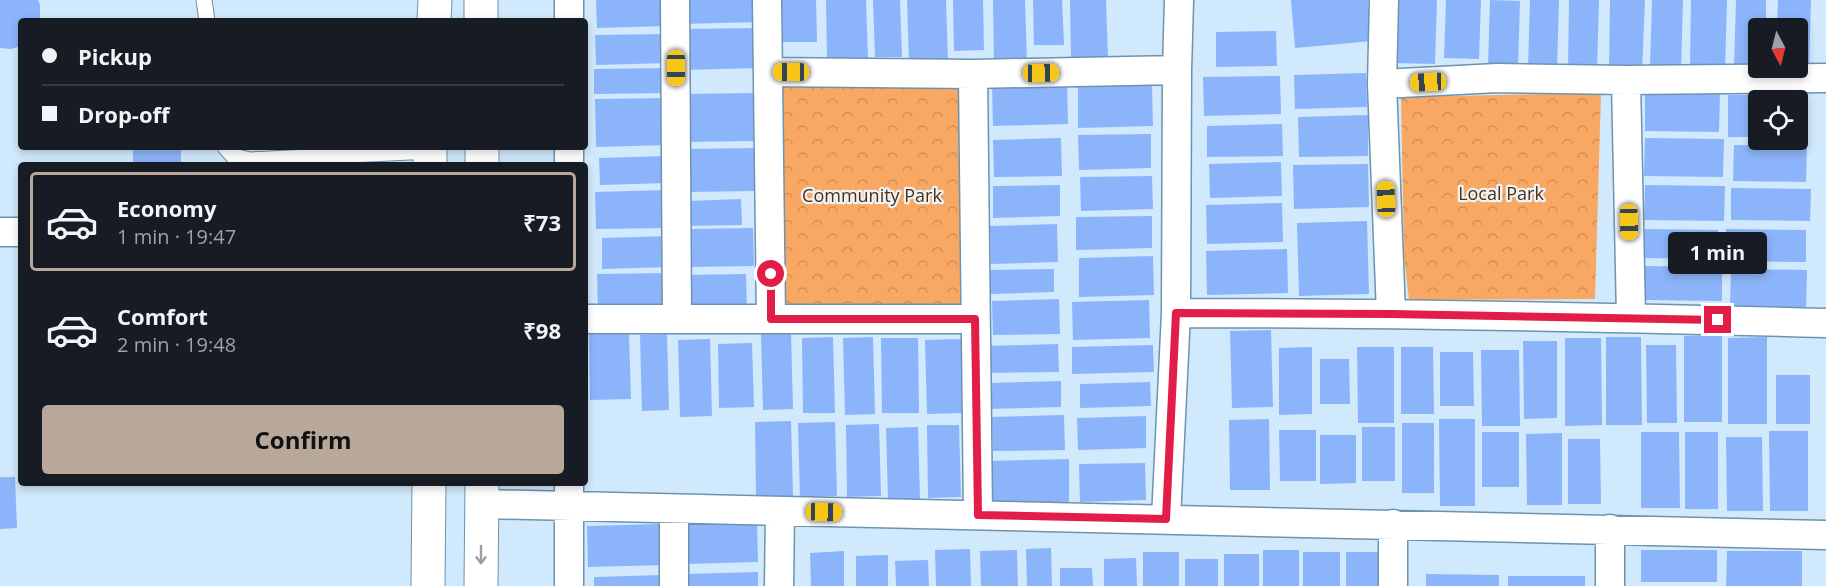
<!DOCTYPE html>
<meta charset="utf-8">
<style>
:root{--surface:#171b24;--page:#20242c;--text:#f1f3f6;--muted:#9ea1a6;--line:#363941;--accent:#b8a89a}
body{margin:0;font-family:"Open Sans",sans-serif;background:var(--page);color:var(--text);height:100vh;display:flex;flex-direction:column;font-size:22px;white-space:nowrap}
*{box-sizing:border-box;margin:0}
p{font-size:20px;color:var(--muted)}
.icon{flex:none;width:33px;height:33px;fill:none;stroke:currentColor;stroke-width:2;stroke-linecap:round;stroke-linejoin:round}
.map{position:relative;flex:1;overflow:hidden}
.panel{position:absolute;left:18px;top:162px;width:570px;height:324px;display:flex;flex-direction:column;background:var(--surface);border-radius:6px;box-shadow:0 3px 9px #0003}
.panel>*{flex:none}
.guide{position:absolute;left:18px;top:18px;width:570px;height:132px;border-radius:6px;box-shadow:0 3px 9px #0003;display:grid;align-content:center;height:132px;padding:0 24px;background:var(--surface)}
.needle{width:39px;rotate:173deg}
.buttons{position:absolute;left:1748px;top:18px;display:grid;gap:12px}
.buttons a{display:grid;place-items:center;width:60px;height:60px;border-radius:6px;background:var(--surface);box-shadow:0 3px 9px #0003;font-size:30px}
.end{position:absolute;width:27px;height:27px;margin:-14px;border:8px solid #e11d48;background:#fff;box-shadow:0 0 0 3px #fff}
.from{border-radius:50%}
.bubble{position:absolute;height:42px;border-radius:6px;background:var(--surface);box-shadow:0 3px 9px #0003;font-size:20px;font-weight:700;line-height:42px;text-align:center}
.car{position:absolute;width:18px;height:36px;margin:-18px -9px;border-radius:8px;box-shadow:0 0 4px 2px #0007;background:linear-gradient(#f5c518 24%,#345 0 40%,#f5c518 0 76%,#345 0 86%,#f5c518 0)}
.guide b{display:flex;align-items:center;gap:21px;height:57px;font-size:22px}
.guide b+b{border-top:2px solid var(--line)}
.guide i{width:15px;height:15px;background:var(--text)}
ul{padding:10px 0 0;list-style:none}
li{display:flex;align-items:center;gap:18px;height:99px;margin:0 12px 9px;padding:0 12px;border:3px solid transparent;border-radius:6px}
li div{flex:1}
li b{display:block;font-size:22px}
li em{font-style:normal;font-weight:700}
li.selected{border-color:var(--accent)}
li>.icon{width:54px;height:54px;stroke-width:1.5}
.button{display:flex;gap:12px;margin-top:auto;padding:12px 24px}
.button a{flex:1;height:69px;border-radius:6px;background:var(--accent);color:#111;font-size:24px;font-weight:700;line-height:69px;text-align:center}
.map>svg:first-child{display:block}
.forest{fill:url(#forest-crowns)}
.building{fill:#8cb4fa}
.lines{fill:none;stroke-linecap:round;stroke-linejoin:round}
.lane-casing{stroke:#6c93af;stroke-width:17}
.street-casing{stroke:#6c93af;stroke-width:31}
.secondary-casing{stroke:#6c93af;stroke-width:35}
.lane{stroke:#fff;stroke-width:15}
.street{stroke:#fff;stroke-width:28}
.secondary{stroke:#fff;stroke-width:33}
.oneway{stroke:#9a9fa3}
.route{stroke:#e11d48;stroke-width:8}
.labels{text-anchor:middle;stroke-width:4.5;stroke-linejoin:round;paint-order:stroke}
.park-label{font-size:18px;fill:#502e0e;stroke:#ecf4fa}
</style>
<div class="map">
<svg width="1826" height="586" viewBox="0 0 1826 586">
<defs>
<pattern id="forest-crowns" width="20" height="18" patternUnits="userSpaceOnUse" patternTransform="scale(1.5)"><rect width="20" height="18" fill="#f8a862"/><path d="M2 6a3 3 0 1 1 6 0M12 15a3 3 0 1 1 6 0" fill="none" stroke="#d38f54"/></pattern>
</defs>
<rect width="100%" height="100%" fill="#d1e9fc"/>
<path class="forest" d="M768 72 973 74 975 319H771Z
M1601 93 1595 299 1409 300 1404 256 1401 97Z"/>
<path class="building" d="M0 0H38L40 5V21H21V46L11 49 0 48Z
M596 0H668L669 26 597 28Z
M682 0H758V22L682 24Z
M782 0H816L817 42H782Z
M826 0H866L868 59 827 60Z
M873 0H900L902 57H875Z
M907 0H946L948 61 909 62Z
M953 0H983L984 50 954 51Z
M993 0H1025L1027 63 994 64Z
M1033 0H1062L1064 45H1034Z
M1070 0H1106L1108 59H1071Z
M1291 0H1368L1372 41 1295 48Z
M1395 0H1437L1435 64 1393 63Z
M1446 0H1481L1479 59 1444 58Z
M1490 0 1520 1 1518 68 1488 67Z
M1530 0H1559L1557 69 1528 68Z
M1569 0H1599L1597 70H1568Z
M1610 0H1645L1642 72 1609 71Z
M1652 0H1683L1681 69 1650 68Z
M1691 0H1727L1725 70 1690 69Z
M1736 0H1766V28H1758V69L1734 68Z
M1778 0H1811L1809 70 1797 69V28H1777Z
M758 28 759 68 682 70 681 29Z
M1276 31 1277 66 1216 67V32Z
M667 34 668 63 596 65 595 35Z
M669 68 670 93 594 94V69Z
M1366 73 1367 107 1295 109 1294 75Z
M1280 76 1281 114 1204 116 1203 77Z
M1067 81 1068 124 993 126 992 83Z
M1152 83 1153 126 1078 128V85Z
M1645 90 1720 91 1719 132 1645 131Z
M755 93 756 141 684 142 683 94Z
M1728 95H1807V138H1797V100H1758V137H1728Z
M668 98 669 145 596 147 595 99Z
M1368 115V156L1299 157 1298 117Z
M1282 124 1283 156 1207 157V126Z
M1151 134V168L1079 170 1078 135Z
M1061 138 1062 176 994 177 993 140Z
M1645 138 1724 139 1723 177 1644 176Z
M1734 145 1807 146 1806 182 1733 181Z
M133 147H181V165H133Z
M756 148V191L687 192 686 149Z
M666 156 667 183 600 185 599 158Z
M1281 162 1282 196 1210 198 1209 164Z
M1368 164 1369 207 1294 209 1293 165Z
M1152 176 1153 209 1081 211 1080 177Z
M1060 185V216L993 218V186Z
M1645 185 1725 186 1724 221 1644 220Z
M1731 188 1811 189 1810 221 1731 220Z
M669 190 670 228 596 229 595 192Z
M741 199 742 225 687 226V201Z
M1282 203 1283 242 1207 244 1206 205Z
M1152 216V248L1076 250V217Z
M1367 221 1369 294 1299 296 1297 223Z
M1057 224 1058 262 991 264 990 226Z
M753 228 754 266 688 267 687 229Z
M1643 229 1718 230 1717 259 1642 258Z
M1726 229 1806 230V262L1726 261Z
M670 236 671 267 602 269V238Z
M1287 249 1288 293 1207 295 1206 251Z
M1153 256 1154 295 1079 297V258Z
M1642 266 1722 267V301L1641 300Z
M1054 269V292L990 294V270Z
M1731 269 1807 270 1806 308 1730 307Z
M670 273 671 311 598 313 597 274Z
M746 274 747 311 685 312 684 275Z
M1059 299 1060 334 993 335 992 301Z
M1149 300 1150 338 1073 340 1072 302Z
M1271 330 1273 407 1232 408 1230 331Z
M629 333 631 399 590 400 589 334Z
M761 333H791L793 409 763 410Z
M667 334 669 410 642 411 640 335Z
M1722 335V422H1684V336Z
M833 337 835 413H803L802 338Z
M873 337 875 414 845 415 843 338Z
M1606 337H1641L1642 425H1606Z
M1767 337V424H1728V338Z
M881 338H918L919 413H882Z
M1565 338H1601L1602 425 1565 426Z
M710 339 712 416 680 417 678 340Z
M961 339 962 413 927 414 925 340Z
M1523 341H1557V418L1524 419Z
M752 343 754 407 719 408 718 344Z
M1058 344 1059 372 986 373V346Z
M1153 345 1154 372 1072 374V347Z
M1646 345H1676L1677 423H1647Z
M1312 347V414L1279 415V348Z
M1357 347H1394V423H1358Z
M1401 347H1433L1434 414H1401Z
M1481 350H1519L1520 426H1482Z
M1440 352H1473L1474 406H1440Z
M1320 359H1349L1350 404H1320Z
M1776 375H1810V424H1776Z
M1061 381V407L987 409V383Z
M1150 382 1151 406 1080 408V384Z
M1064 415 1065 450 993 451 992 417Z
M1146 416V448L1078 450 1077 418Z
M1269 419 1270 490H1230L1229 420Z
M1439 419H1475V506H1440Z
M791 421 793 497 756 498 755 422Z
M835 422 837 496 800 497 798 423Z
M1402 423H1434V493H1402Z
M879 424 881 496 847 497 846 425Z
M927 425H959L961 497 928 498Z
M918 427 920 499 888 500 886 428Z
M1362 427H1395V481H1362Z
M1279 430H1316V481H1280Z
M1769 431H1808V511H1770Z
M1482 432H1519V487H1482Z
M1641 432H1679L1680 508H1641Z
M1685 432H1718V509H1685Z
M1562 433V505H1527L1526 434Z
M1320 435H1356V483L1320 484Z
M1726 437H1762L1763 511H1727Z
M1568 439H1600L1601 504H1568Z
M1069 459V503L989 505 988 461Z
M1145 463 1146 500 1080 502 1079 464Z
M0 477H15L17 528 0 529Z
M665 524 666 565 588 567 587 526Z
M757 524 758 562 685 564 684 525Z
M1051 548 1052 586H1027L1026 549Z
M970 549 971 586H936L935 550Z
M1017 550 1018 586H981L980 551Z
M1263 550H1299V586H1263Z
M1641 550H1717V582H1641Z
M844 551V586H811L810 553Z
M1727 551H1802V586H1726Z
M1143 552H1179V586H1143Z
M1303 552H1340V586H1303Z
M1346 552H1385V586H1346Z
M1224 554H1259V586H1224Z
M888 555V586H856V556Z
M1136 558 1137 586H1104V559Z
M1185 559H1218V586H1185Z
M928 560 929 586H896L895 561Z
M1060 568H1092L1093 586H1060Z
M758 572V586H687V574Z
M1426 574 1499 575V586H1426Z
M663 575 664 586H594V577Z
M1508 576H1585V586H1508Z"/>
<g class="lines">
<defs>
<path id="lane" d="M204 0 207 21
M225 147 233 156 250 160 430 151"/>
<path id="street" d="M675 0 677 319
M767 0 771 319
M1384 0 1382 84 1391 314
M569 21V0
M768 72 973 74 1177 70
M973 74 978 515
M1626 80 1631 317
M1382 84 1497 78 1626 80 1826 78
M569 165V147
M0 232H21
M1176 313C1393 313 1609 317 1826 323
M585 319H975
M482 504 1826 535
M674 509V586
M1166 519 1176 313 1177 70 1179 0
M1610 529V586
M569 586V483
M779 586 780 511
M1393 586V524"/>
<path id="secondary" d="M481 0V21
M434 21 435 0
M482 147V165
M430 165V147
M428 586 429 483
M481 586 482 483"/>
</defs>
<use href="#lane" class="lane-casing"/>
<use href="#street" class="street-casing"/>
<use href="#secondary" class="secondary-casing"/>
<use href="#lane" class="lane"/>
<use href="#street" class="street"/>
<use href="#secondary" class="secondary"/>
</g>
<defs><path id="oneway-shaft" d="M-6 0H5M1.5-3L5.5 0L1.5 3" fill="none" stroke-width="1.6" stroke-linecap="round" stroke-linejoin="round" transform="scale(1.5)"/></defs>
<use class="oneway" href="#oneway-shaft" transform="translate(481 555) rotate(90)"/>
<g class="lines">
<path class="route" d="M771 274V319H975L978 515 1166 519 1176 313 1391 314 1718 320"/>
</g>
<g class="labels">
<g class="park-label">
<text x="1501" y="200">Local Park</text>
<text x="872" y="202">Community Park</text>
</g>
</g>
</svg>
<div class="buttons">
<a><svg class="needle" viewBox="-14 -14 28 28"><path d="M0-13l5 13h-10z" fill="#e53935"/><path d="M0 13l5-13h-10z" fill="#9ea1a6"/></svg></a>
<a><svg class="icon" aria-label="locate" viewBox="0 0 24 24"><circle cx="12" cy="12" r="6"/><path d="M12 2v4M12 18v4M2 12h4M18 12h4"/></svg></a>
</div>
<i class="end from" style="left:771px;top:274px"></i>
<i class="end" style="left:1718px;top:320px"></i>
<div class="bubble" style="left:1668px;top:232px;width:99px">1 min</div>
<i class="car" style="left:676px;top:68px;rotate:180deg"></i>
<i class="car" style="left:791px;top:72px;rotate:270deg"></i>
<i class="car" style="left:1041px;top:73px;rotate:89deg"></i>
<i class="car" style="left:1428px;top:82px;rotate:267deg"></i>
<i class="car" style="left:1386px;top:199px;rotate:358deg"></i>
<i class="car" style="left:1629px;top:222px;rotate:179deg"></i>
<i class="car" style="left:824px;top:512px;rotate:91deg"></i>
<div class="guide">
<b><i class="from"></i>Pickup</b>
<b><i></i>Drop-off</b>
</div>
<section class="panel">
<ul>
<li class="selected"><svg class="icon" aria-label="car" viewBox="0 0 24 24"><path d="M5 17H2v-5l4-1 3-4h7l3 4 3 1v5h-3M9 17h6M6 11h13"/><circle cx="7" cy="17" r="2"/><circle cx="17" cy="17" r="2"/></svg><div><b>Economy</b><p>1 min · 19:47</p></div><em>₹73</em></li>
<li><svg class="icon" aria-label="car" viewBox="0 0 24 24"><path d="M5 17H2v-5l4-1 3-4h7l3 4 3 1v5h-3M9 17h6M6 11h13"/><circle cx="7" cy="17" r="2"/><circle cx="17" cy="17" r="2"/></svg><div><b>Comfort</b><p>2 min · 19:48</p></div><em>₹98</em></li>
</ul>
<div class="button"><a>Confirm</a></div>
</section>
</div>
